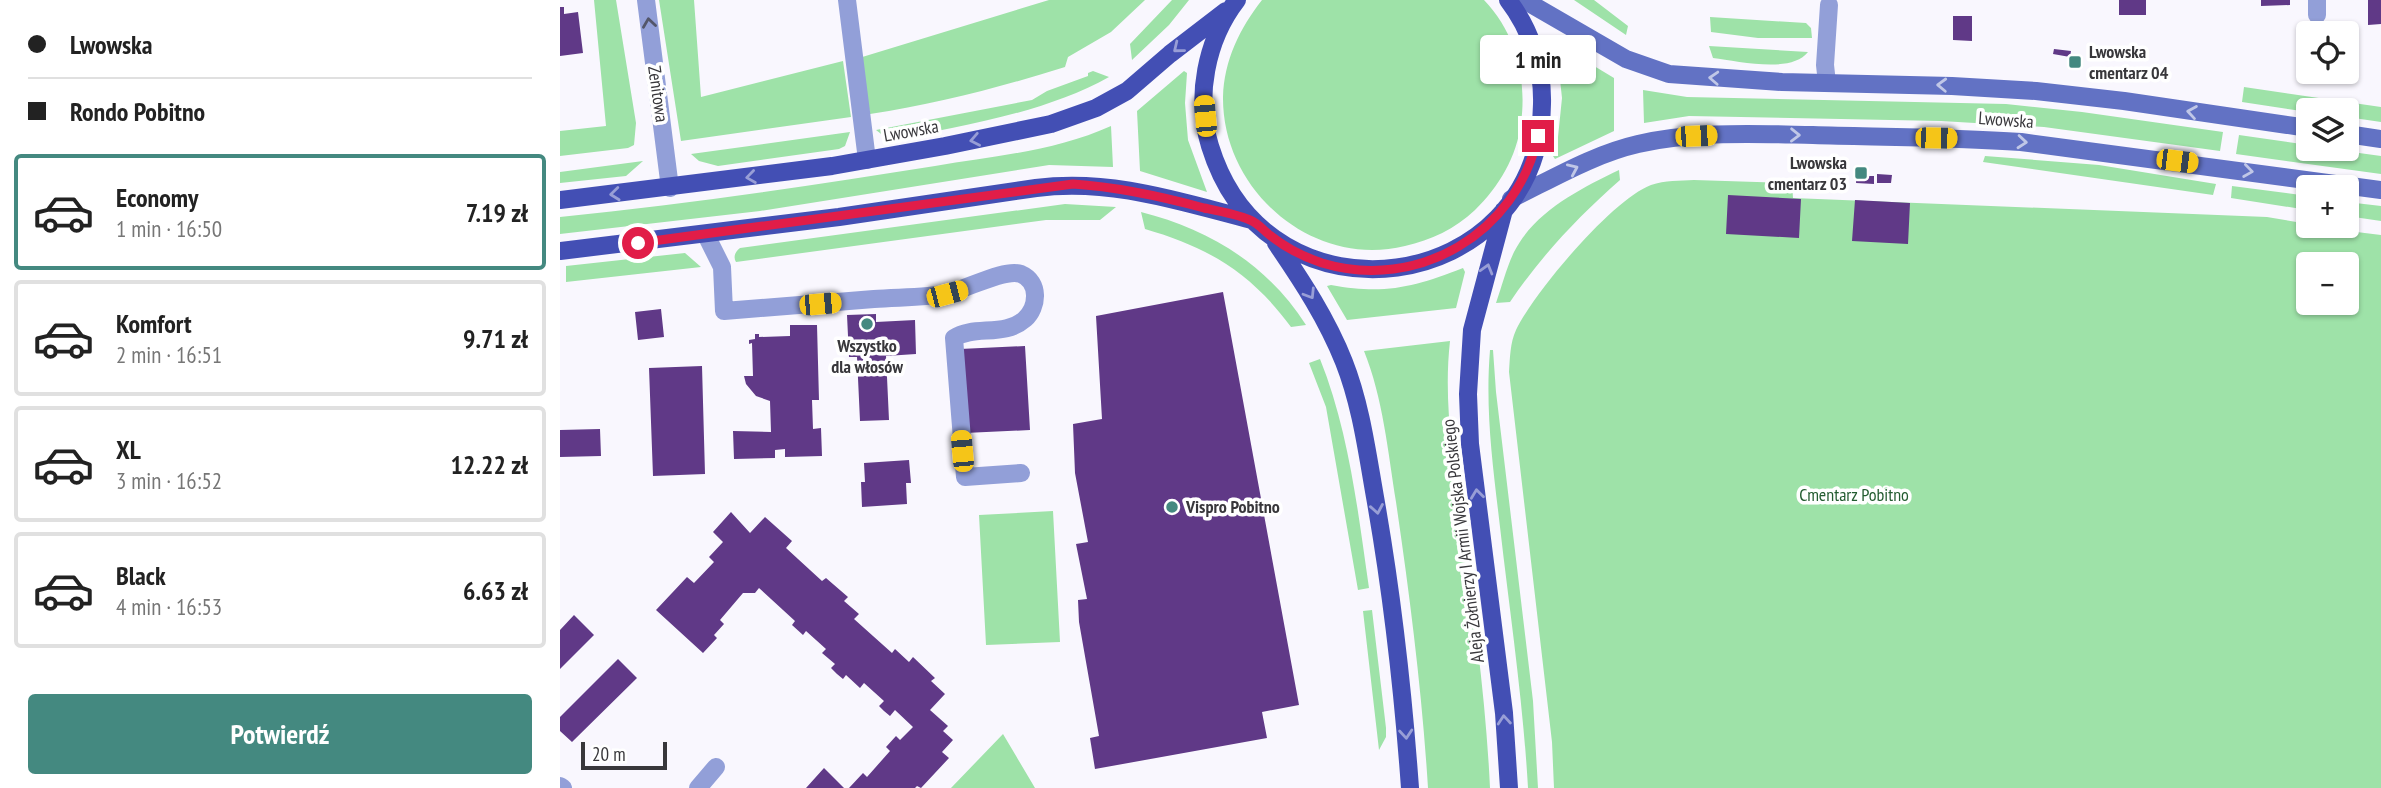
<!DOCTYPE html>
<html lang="pl">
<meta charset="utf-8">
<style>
:root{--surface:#fff;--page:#f2f2f2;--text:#222;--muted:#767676;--line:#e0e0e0;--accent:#448980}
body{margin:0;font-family:"PT Sans Narrow",sans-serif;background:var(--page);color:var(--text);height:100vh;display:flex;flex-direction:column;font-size:26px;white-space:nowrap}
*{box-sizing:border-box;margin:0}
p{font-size:23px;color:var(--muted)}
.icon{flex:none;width:38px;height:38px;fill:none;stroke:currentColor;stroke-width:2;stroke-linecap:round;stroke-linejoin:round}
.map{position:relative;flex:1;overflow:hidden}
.drawer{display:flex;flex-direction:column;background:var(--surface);width:560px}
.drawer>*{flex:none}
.guide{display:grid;align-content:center;height:154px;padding:0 28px;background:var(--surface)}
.fabs{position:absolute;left:1736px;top:21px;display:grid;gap:14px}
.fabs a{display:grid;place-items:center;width:63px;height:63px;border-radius:7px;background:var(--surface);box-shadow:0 2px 5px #0004;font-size:35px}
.scale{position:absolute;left:21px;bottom:18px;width:86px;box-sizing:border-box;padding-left:7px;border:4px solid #38373b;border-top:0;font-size:19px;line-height:24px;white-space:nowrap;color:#38373b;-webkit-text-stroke:5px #fff;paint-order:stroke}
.end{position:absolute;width:32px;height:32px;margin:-16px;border:9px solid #e11d48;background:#fff;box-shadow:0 0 0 4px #fff}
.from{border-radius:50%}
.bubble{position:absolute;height:49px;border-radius:7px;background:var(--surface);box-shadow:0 2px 5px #0004;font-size:23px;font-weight:700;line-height:49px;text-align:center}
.car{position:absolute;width:21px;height:42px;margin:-21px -10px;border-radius:9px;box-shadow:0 0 5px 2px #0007;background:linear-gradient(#f5c518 24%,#345 0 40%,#f5c518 0 76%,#345 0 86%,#f5c518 0)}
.guide b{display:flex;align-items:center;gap:24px;height:66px;font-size:26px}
.guide b+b{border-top:2px solid var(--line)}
.guide i{width:18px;height:18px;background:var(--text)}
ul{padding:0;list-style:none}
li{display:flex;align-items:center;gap:21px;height:116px;margin:0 14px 10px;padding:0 14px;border:4px solid var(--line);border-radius:7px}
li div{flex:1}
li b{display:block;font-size:26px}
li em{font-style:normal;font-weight:700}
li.current{border-color:var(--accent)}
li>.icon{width:63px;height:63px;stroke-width:1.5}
.cta{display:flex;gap:14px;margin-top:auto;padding:14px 28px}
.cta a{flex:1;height:80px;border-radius:7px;background:var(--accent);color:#fff;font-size:28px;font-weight:700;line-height:80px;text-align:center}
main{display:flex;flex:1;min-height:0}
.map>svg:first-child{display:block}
.green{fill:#9ee2a8;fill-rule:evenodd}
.building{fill:#603987}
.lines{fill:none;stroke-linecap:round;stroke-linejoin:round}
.service{stroke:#929fd8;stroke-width:18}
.minor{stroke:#929fd8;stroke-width:18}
.secondary{stroke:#6272c4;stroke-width:18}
.primary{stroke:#434fb4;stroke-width:18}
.oneway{stroke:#53566a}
.oneway2{stroke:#989ed6}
.oneway3{stroke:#c0c7e7}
.route{stroke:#e11d48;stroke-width:9}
.poi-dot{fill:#448980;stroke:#fff;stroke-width:2.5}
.labels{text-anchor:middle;stroke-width:7;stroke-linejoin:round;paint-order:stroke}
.poi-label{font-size:18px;font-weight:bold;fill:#38373b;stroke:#fff;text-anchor:start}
.street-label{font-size:18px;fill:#38373b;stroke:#fff}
.park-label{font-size:18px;fill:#235c30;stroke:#fff}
</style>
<main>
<section class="drawer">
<div class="guide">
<b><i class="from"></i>Lwowska</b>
<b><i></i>Rondo Pobitno</b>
</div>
<ul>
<li class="current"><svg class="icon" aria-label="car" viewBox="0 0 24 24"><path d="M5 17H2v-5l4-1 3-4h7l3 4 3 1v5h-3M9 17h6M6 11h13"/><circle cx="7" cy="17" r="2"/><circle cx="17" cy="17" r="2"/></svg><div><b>Economy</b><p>1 min · 16:50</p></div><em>7.19 zł</em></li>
<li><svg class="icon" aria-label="car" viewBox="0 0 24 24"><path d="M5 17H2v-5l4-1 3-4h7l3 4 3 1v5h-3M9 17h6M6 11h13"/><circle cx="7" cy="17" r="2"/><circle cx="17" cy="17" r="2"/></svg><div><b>Komfort</b><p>2 min · 16:51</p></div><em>9.71 zł</em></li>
<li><svg class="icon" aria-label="car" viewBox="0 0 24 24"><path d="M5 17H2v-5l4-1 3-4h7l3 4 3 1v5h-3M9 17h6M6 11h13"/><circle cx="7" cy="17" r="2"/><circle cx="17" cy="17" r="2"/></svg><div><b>XL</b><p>3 min · 16:52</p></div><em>12.22 zł</em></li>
<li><svg class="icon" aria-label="car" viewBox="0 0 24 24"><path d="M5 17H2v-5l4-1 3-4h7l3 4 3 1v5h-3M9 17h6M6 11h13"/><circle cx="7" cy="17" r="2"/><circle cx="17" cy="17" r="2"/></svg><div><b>Black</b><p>4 min · 16:53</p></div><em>6.63 zł</em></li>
</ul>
<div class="cta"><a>Potwierdź</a></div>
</section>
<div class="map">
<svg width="1821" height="788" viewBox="0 0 1821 788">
<rect width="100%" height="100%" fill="#f9f7fe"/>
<path class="green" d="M34 0H56L76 123 74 145 68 148 0 156V131L46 126Z
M99 0H134L141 97 283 61 291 117 121 141Z
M489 0H585L551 32 508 57 505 67C441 87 377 104 310 114L299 58Z
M612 0H629L609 25 572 60 570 44Z
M702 0H924C956 33 967 79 961 123 957 156 939 187 915 210 895 229 871 240 845 246 752 269 662 190 663 97 664 60 680 28 702 0Z
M1014 0H1034L1068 26 1066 35Z
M1150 17 1246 23 1251 28 1252 38H1198L1151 32Z
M996 43 1054 78V131L995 159 993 156 998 137 1002 98Z
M1149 46 1248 52C1231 74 1178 61 1153 58Z
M533 71 549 77C485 113 398 127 329 140L316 130 472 100 487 91 528 76V73Z
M624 71 627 73 625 103 628 140 647 192 580 171 577 111Z
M1684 87 1821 107V122L1787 117V110L1748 112 1682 102Z
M1083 90 1127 97 1446 104 1522 112 1663 132 1660 151 1484 127 1381 121 1129 116 1084 123Z
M551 126 553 167 489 165 200 211 0 234V217C126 204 250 186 375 166 434 156 496 151 551 126Z
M290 132 285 146 279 149 158 166 139 161 131 154Z
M1679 135 1748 145V149H1770L1821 156V174L1676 154Z
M1425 156 1539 165 1656 184 1653 195 1423 162Z
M83 161 66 176 0 183V172Z
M1059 170 1060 180C1018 217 981 256 950 302L936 303C942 286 946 269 954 252 975 211 1020 189 1059 170Z
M1134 180 1232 183 1233 198 1707 217 1748 224V226L1821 235V788H994L992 742 949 372C950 358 950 343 956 330 974 292 1053 199 1091 185 1105 180 1120 181 1134 180ZM1748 264H1787V303H1748Z
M1672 186 1748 196V210L1671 198Z
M1787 202 1821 206V221L1787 216Z
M505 204 556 207 540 220H486L176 262C173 257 175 252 180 248Z
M581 212C649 229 708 265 746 325L731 327C691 273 650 248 585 229Z
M125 253 141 267 6 282V266Z
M903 268 905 272 896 308 787 320 767 286 771 285C825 295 854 287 903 268Z
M890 341C883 403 894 465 902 527 914 614 926 701 930 788H868C862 692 850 597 836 502 828 452 823 398 804 351Z
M930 350H933L936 392 973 701 978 788H968C963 700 950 614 940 527 933 466 925 412 930 350Z
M760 359C789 431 798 512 809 588L798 590 766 407 749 363Z
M493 511 500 642 426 645 419 515Z
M812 610 826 728V737L819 750 803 611Z
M443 734 475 788H391Z"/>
<path class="building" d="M1559 0H1586V15H1559Z
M1701 0H1730V5L1701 6Z
M1808 0H1821V24L1808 25Z
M0 7H4V14L18 12 23 53 0 56Z
M1393 16H1412V41L1393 40Z
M1494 49 1511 51 1510 57 1493 54Z
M1317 174 1332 175 1331 183H1317Z
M1297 176H1314V184L1296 183Z
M1168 195 1241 199 1239 238 1166 234Z
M1295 200 1350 203 1348 244 1292 241Z
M663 292 739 705 702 712 707 738 535 769 530 738 539 736 519 622 518 600 527 599 516 544 528 542 515 473 513 424 542 419 536 316Z
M101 309 104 337 78 340 75 312Z
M316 314V322L355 320 356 354 326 356 329 420 300 421 297 357H289L287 315Z
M230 325H257L259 400H252L253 429 261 428 262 456 225 457V449L215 450V458L174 459 173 431 211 432 210 401 196 396 186 384 184 376H193L192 343 189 344V340L195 339V334H199V337L230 336Z
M465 346 470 430 405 433 400 349Z
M142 366 145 474 93 476 89 368Z
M40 429 41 456 0 457V430Z
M349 460 351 483H346L347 504 302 507 301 482H305L304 463Z
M171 512 190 533 205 517 232 541 226 548 262 581 266 578 288 597 284 601 299 614 294 619 332 653 335 649 349 662 353 657 375 678 371 681 385 694 370 710 388 726 383 731 393 740 382 752 389 758 361 788 357 786 355 788H289L303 773 307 777 330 751 326 747 336 736 340 740 353 727 335 710 330 716 324 711 319 706 324 701 304 683 300 688 286 675 283 679 277 674 271 668 275 664 262 653 266 649 246 631 243 635 232 625 235 621 199 588 195 593H183L160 620 164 624 154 635 157 638 143 653 96 610 127 577 134 583 154 562 149 557 163 542 153 532Z
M14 615 34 635 0 669V630Z
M58 659 77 678 12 742 0 731V717Z
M264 768 284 788H246Z"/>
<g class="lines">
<path class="service" d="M287 0 307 160
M1267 83 1265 65 1269 5
M146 235 162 267 164 311C214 307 264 303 314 299 338 297 365 298 389 293 407 289 445 268 461 274 480 282 478 307 465 319 445 337 414 325 394 338L405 477 461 473
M138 788 156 767"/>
<path class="minor" d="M86 0 110 188
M1757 0V15
M0 786 3 788"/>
<path class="secondary" d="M964 0 1066 59 1109 74 1222 82 1392 86 1476 91 1564 101 1748 128
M1787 134 1821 139
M951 199C992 179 1034 154 1078 144 1135 131 1195 134 1253 135 1323 137 1392 137 1461 142L1821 190"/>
<path class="primary" d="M677 0C646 40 635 98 650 146 708 335 980 295 982 104 983 67 971 30 948 0
M0 200 272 166 385 146 491 124 536 108 567 91 610 54 666 11
M944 210 912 330 908 394 910 444 944 713 949 788
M716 243C742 281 767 319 784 362 801 405 807 452 815 497 832 593 843 691 850 788
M0 251 279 217 476 188C551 178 621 202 692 220"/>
</g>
<defs><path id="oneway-chevron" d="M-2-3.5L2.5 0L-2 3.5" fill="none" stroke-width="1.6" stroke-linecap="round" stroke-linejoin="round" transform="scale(1.75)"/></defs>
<use class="oneway" href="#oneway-chevron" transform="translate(89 23) rotate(-98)"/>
<g class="oneway2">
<use href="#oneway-chevron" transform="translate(618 48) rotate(141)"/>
<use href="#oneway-chevron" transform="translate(415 140) rotate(169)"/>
<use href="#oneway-chevron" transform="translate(191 177) rotate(172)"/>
<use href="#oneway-chevron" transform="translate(55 194) rotate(174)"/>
<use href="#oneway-chevron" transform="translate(927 269) rotate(-74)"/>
<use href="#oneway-chevron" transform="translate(750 294) rotate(58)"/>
<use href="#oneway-chevron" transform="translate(917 494) rotate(-97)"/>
<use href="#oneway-chevron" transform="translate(817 509) rotate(80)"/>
<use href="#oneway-chevron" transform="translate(944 720) rotate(-95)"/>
<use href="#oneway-chevron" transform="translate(846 734) rotate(85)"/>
</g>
<g class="oneway3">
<use href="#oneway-chevron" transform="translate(1154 78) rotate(-177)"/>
<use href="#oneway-chevron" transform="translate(1382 85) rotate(-178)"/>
<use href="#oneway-chevron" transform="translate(1632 112) rotate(-171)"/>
<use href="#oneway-chevron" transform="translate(1235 135) rotate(1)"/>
<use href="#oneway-chevron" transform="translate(1462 142) rotate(5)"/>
<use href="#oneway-chevron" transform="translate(1013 169) rotate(-24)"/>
<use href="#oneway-chevron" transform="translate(1688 171) rotate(8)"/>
</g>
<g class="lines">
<path class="route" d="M78 243 513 184C559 187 600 196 644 208 659 211 676 214 690 220 698 223 704 231 711 236 726 248 744 257 762 263 858 292 957 233 978 136"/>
</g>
<g class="poi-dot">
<rect x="1508" y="55" width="14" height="14" rx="3.5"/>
<rect x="1294" y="166" width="14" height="14" rx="3.5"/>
<circle cx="307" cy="324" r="7"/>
<circle cx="612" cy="507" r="7"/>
</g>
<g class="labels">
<g class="poi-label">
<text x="1529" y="58">Lwowska<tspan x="1529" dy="21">cmentarz 04</tspan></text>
<text x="1287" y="169" text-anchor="end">Lwowska<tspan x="1287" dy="21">cmentarz 03</tspan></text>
<text x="307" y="352" text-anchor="middle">Wszystko<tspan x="307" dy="21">dla włosów</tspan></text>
<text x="626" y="513">Vispro Pobitno</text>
</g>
<g class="street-label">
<text transform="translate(98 94) rotate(82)" y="6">Zenitowa</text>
<text transform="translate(1446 120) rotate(4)" y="6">Lwowska</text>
<text transform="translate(351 131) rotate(-10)" y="6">Lwowska</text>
<text transform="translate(903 541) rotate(-97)" y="6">Aleja Żołnierzy I Armii Wojska Polskiego</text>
</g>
<g class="park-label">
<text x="1294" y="501">Cmentarz Pobitno</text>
</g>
</g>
</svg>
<div class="fabs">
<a><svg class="icon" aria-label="locate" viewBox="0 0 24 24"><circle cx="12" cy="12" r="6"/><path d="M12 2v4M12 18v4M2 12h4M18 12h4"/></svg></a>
<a><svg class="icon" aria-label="layers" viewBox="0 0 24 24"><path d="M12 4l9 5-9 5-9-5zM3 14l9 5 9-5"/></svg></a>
<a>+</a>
<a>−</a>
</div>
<div class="scale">20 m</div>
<i class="end from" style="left:78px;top:243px"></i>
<i class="end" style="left:978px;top:136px"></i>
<div class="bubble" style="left:920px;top:35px;width:116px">1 min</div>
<i class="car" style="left:645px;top:116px;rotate:355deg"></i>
<i class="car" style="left:1136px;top:136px;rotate:88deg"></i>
<i class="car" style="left:1376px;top:138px;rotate:91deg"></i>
<i class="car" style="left:1617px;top:161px;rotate:97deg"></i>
<i class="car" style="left:387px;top:294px;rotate:75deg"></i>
<i class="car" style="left:260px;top:304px;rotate:85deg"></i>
<i class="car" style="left:402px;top:451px;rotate:355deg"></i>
</div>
</main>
